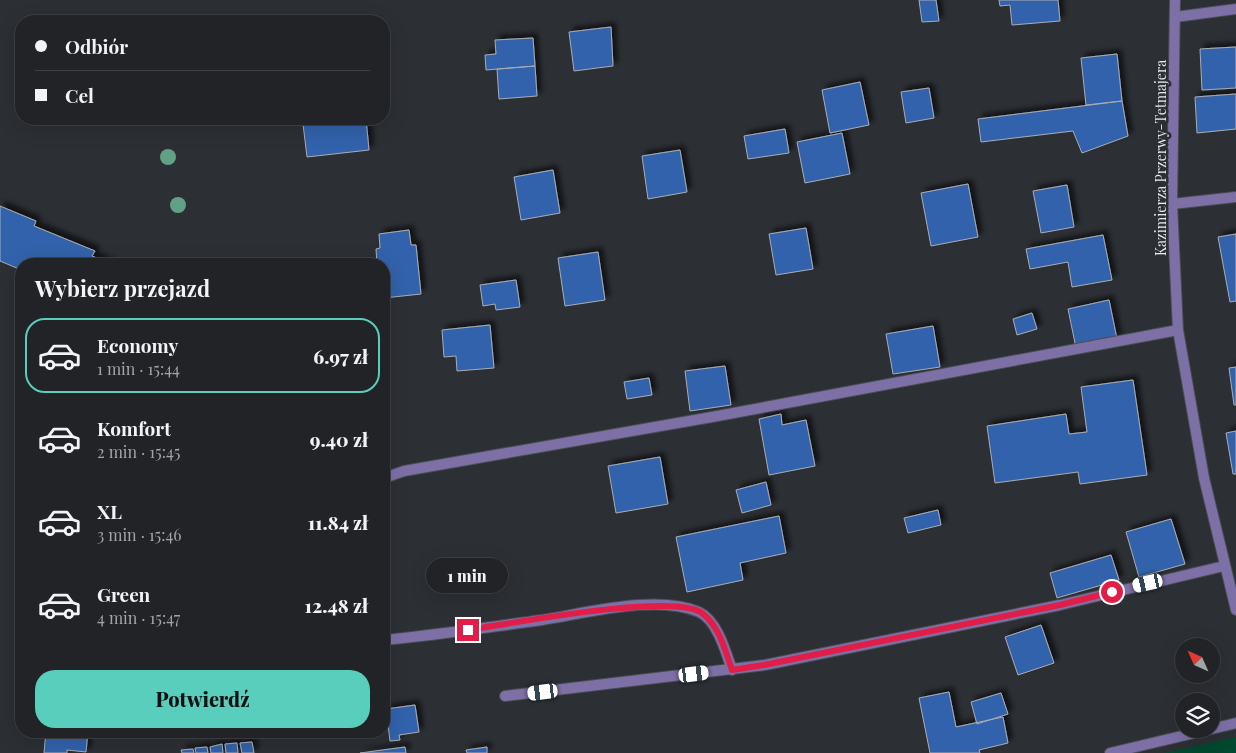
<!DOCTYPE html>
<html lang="pl">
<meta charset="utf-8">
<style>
:root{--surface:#212327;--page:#292b2f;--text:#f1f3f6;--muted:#a2a4a7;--line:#3e4044;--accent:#5acebd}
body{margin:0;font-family:"Playfair Display",serif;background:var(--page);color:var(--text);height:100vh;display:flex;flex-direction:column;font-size:19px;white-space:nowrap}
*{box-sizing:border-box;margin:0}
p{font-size:16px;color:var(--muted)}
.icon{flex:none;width:28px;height:28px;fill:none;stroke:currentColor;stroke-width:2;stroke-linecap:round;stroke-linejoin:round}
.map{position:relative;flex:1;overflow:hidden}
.drawer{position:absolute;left:15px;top:258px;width:375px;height:480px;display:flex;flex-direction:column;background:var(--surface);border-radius:20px;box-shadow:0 5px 20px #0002,0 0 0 1px var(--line)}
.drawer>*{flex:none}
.banner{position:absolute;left:15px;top:15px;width:375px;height:110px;border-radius:20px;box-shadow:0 5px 20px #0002,0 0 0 1px var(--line);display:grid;align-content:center;height:110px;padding:0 20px;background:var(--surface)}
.needle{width:32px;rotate:315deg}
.fabs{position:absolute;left:1175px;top:638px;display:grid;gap:10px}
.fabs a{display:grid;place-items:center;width:45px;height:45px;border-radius:50%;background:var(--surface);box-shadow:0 5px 20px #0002,0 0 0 1px var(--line);font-size:25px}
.end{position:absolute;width:22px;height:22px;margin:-11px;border:6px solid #e11d48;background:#fff;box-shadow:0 0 0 2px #fff}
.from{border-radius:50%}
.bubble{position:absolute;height:35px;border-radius:18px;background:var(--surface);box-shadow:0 5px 20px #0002,0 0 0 1px var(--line);font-size:16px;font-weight:800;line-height:35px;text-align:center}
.car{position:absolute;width:15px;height:30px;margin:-15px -8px;border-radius:6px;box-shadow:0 0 4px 1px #0007;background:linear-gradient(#fff 24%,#345 0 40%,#fff 0 76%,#345 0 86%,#fff 0)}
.banner b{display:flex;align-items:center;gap:18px;height:48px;font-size:19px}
.banner b+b{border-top:1px solid var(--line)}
.banner i{width:12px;height:12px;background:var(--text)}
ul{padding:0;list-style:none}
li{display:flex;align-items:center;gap:15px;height:75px;margin:0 10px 8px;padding:0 10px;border:2px solid transparent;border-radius:20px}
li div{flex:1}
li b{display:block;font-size:19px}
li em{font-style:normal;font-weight:800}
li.selected{border-color:var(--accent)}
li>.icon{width:45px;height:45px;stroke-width:1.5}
h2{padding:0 20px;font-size:22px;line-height:60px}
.primary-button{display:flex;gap:10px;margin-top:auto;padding:10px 20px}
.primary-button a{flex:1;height:58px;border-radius:20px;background:var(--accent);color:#111;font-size:20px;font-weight:800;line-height:58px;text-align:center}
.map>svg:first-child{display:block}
.green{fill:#00482f}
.building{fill:#3362ab;stroke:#a9adb3;filter:url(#shadow)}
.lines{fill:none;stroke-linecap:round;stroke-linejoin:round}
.lane-casing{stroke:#4a4d52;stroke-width:12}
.street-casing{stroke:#4a4d52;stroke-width:12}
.lane{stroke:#7d70a7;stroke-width:10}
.street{stroke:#7d70a7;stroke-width:10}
.tree{fill:#62a186}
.route{stroke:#e11d48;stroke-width:6}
.labels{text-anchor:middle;stroke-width:5;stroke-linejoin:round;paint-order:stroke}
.street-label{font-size:14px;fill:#e9ebee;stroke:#2c2f34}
</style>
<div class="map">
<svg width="1236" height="753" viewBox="0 0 1236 753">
<defs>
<filter id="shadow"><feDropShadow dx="4.5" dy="-4.5" stdDeviation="2.5" flood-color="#0009"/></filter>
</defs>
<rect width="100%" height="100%" fill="#2c2f34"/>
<path class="green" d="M1236 737V753H1164Z"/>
<path class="building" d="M919 0H936L939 21 922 22Z
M999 0H1058L1060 21 1012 25 1010 5 1000 6Z
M611 27 613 66 574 71 569 32Z
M533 38 535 66 486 70 485 55 496 54 495 40Z
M1236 47V88L1202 90 1200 49Z
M1117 54 1122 101 1086 105 1081 58Z
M535 66 537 96 499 99 497 69Z
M860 82 869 125 830 133 822 90Z
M929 88 934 118 906 123 901 92Z
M1236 94V129L1197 133 1195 97Z
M1122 101 1128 136 1082 153 1073 131 981 142 978 119Z
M348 119H366L369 150 307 157 303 124Z
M785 129 789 153 748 159 744 136Z
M842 133 850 174 805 183 797 142Z
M680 150 687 192 648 199 642 156Z
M553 170 560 213 521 220 514 177Z
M968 184 978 237 931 246 921 193Z
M1067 185 1074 227 1041 233 1033 191Z
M0 206 36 221 34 226 95 251 92 256 111 264H21V276L16 275 19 269 0 261Z
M806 228 813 269 776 275 769 234Z
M409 230 411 245H416L421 294 384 298V264H377L376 249 380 248 379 234Z
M1236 234V301L1230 302 1218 237Z
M1103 235 1112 280 1072 287 1068 262 1030 269 1026 249Z
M598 252 605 300 565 306 558 258Z
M516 280 520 307 496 310 495 304 483 306 480 285Z
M1109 300 1117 339 1076 348 1068 309Z
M1032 313 1037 329 1017 335 1013 319Z
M490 325 494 368 457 371 456 356 444 357 442 330Z
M933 326 940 367 893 374 886 334Z
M725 366 731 405 690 411 685 371Z
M1236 367V405H1234L1229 368Z
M649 378 652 395 627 399 624 382Z
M1133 380 1147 475 1080 484 1078 472 995 483 987 426 1066 414 1069 434 1087 432 1081 387Z
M781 414 782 425 806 420 815 466 769 475 759 419Z
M1236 431V474H1233L1226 433Z
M660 457 668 504 616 513 608 466Z
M766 482 771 505 742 513 736 490Z
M938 510 941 525 908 533 904 518Z
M779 516 786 553 740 563 743 580 687 592 676 537Z
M1171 519 1185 564 1139 577 1126 532Z
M1111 555 1119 580 1057 598 1050 573Z
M1041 625 1054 663 1018 675 1005 637Z
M949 692 956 727 1003 717 1008 743 979 750 980 753H930L919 698Z
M1001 693 1008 714 977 724 971 702Z
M415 705 419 732 399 735 400 740 390 741 386 709Z
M46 731H88L86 752 67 750V753H44Z
M252 742 254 753H242L240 743Z
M237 743 238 753H226L225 744Z
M222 744 223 753H211L210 747Z
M207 747 208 753H196L195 748Z
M405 747 406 753H360Z
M487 747V753H467L466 750Z
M193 749 194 753H182L181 750Z"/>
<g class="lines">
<defs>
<path id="lane" d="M1175 17 1236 9
M1172 204 1236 197
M384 478 404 471 712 417 1178 330
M384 640C437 635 489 627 542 620 587 613 657 594 699 612 717 620 726 652 732 670
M505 696 765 665 1060 605 1224 566
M1110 753 1236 723"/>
<path id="street" d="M1175 0 1172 204 1178 330 1204 478 1236 610"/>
</defs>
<use href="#lane" class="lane-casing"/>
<use href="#street" class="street-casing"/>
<use href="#lane" class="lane"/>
<use href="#street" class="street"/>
</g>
<g class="tree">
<circle cx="168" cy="157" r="8"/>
<circle cx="178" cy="205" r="8"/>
</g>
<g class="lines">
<path class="route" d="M468 630C509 624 674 592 702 613 720 627 725 650 732 670L764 665 1060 605 1112 592"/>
</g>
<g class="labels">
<g class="street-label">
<text transform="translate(1161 158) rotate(-90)" y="5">Kazimierza Przerwy-Tetmajera</text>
</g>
</g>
</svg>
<div class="fabs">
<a><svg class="needle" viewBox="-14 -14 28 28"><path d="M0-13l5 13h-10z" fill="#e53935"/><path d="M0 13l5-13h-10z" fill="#a2a4a7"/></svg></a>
<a><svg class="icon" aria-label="layers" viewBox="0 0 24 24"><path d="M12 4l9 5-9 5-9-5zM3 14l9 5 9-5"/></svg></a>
</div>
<i class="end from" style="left:1112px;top:592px"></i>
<i class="end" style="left:468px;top:630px"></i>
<div class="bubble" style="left:426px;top:558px;width:82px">1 min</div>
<i class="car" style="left:1148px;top:583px;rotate:257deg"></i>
<i class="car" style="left:694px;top:674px;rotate:83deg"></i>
<i class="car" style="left:543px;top:692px;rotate:263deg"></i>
<div class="banner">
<b><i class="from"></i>Odbiór</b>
<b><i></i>Cel</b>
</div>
<section class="drawer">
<h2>Wybierz przejazd</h2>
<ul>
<li class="selected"><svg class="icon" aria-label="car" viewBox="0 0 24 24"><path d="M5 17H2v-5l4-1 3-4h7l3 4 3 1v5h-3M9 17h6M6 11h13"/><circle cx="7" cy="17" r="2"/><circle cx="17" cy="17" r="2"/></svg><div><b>Economy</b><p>1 min · 15:44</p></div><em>6.97 zł</em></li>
<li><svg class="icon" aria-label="car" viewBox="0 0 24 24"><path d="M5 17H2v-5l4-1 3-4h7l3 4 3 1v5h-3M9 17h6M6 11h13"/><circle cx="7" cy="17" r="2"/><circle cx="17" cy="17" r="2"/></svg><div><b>Komfort</b><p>2 min · 15:45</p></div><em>9.40 zł</em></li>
<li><svg class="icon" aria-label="car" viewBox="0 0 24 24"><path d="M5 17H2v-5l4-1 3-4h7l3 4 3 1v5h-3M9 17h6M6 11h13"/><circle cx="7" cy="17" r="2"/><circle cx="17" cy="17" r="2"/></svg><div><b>XL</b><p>3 min · 15:46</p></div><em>11.84 zł</em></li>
<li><svg class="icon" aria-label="car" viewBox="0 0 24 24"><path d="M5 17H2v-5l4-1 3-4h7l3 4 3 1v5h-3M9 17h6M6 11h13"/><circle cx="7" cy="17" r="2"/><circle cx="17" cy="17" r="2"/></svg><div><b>Green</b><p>4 min · 15:47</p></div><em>12.48 zł</em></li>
</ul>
<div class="primary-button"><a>Potwierdź</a></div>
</section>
</div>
